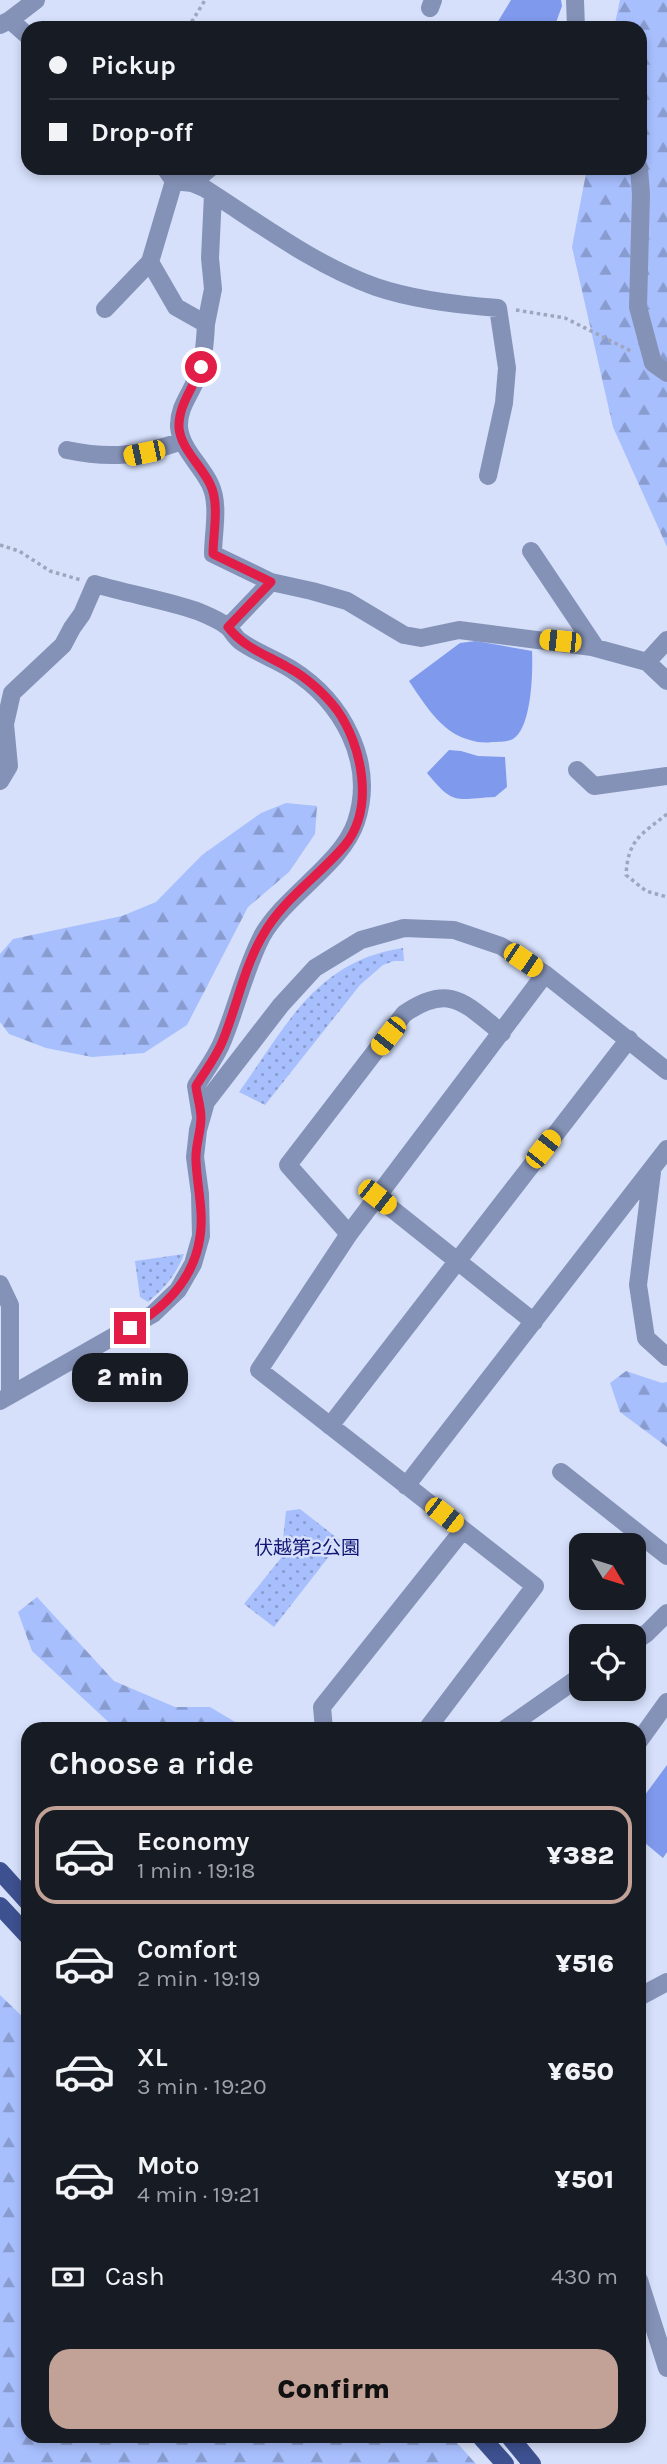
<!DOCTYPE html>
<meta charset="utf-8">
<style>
:root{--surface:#171b24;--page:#242831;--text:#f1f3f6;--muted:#9ea1a6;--line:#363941;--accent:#c2a297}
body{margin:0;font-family:Karla,"Noto Sans JP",sans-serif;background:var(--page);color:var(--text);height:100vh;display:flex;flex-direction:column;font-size:26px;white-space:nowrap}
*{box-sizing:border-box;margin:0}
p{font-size:23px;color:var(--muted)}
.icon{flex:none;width:38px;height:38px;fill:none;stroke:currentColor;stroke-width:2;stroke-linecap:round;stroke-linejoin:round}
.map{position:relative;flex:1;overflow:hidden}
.panel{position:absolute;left:21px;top:1722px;width:625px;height:721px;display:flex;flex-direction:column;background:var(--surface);border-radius:21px;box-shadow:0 4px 10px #0003}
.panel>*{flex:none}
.guide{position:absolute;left:21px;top:21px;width:626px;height:154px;border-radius:21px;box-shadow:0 4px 10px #0003;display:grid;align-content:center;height:154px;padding:0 28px;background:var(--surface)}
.needle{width:46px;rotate:128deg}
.tools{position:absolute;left:569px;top:1533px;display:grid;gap:14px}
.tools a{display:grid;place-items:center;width:77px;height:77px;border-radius:14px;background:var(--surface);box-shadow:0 4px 10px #0003;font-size:35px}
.end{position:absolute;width:32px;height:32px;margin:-16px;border:9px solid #e11d48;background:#fff;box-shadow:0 0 0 4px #fff}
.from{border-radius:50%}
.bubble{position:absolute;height:49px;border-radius:21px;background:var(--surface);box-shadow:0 4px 10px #0003;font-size:23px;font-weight:800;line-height:49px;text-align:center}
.car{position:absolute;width:21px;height:42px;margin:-21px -10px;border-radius:9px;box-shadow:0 0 5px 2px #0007;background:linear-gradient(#f5c518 24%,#345 0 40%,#f5c518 0 76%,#345 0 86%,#f5c518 0)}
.guide b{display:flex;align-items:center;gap:24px;height:66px;font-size:26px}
.guide b+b{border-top:2px solid var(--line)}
.guide i{width:18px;height:18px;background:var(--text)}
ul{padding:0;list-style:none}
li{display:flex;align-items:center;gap:21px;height:98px;margin:0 14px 10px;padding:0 14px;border:4px solid transparent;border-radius:21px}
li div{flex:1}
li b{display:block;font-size:26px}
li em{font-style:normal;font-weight:800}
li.on{border-color:var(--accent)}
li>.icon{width:63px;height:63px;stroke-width:1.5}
h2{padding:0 28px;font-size:32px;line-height:84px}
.pay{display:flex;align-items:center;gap:18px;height:77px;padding:0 28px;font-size:26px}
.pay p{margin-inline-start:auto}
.cta{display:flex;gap:14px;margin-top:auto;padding:14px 28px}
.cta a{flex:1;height:80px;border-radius:21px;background:var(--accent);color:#111;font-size:28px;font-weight:800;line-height:80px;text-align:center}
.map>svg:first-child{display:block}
.grass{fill:url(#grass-dots)}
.forest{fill:url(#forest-firs)}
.water{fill:#7f99ec}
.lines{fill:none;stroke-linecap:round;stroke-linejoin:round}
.path{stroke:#9ea6bd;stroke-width:3.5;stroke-dasharray:3.5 3.5;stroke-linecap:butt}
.minor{stroke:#8592b7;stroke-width:18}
.major{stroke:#3d508f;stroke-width:18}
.route{stroke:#e11d48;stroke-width:9}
.labels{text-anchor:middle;stroke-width:5;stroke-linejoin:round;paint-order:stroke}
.park-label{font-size:19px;fill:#111675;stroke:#d6e0fb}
</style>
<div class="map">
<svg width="667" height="2464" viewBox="0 0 667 2464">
<defs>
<pattern id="grass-dots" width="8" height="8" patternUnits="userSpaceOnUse" patternTransform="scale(1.75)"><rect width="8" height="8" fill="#a8bffe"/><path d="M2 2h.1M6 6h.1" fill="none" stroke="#899ccf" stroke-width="1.8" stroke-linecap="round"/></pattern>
<pattern id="forest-firs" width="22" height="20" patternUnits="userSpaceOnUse" patternTransform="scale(1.75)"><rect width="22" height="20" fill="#a8bffe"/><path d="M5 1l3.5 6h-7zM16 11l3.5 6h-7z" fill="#899ccf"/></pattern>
</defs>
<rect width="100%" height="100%" fill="#d6e0fb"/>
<path class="grass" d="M403 948 404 961H394L383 965 360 985 265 1105 239 1092C286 1027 315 961 403 948Z
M184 1254C176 1275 165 1288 148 1302L140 1297 135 1261Z
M300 1509 341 1541 274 1627 244 1604 281 1558 286 1511Z"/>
<path class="forest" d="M620 0H667V547L613 427 572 247 587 168H640V28H614Z
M286 803 317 806 315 834 289 872 248 907 187 1025 144 1053 92 1057 46 1048 9 1034 0 1022V954L13 939 122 916 156 902 202 855 261 813Z
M626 1371 662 1383 667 1382V1447L620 1412 610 1383Z
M37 1597 114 1681 175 1707H210L247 1729H116L32 1651 18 1612Z
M0 1995 28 2022V2436H451L476 2464H0Z"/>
<path class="water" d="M511 0H561L562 6 554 28H494Z
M476 641 532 651C533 670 532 728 513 739 508 742 498 742 492 742 480 744 466 740 455 734 436 723 421 699 409 681L460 643Z
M449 750 461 751 478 756 505 757 507 787 495 797C455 799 454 806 427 773Z
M667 1765V1852L663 1858 639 1838V1803Z"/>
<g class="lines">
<path class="path" d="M188 28 205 0
M516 310 565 318 633 352
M0 545 19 551 50 571 81 580
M667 814C641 835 628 839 626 875L646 891 667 897"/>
<path class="minor" d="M575 0 576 28
M430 8 433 0
M10 20 28 36
M0 25 10 20 36 0
M165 168 174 181 192 183 204 188C259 223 314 265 376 287 414 300 458 305 498 308L507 368 504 403 488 476
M639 168 641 194 638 307 653 363 667 373
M192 183 210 168
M150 262 176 307 206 324C205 343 204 359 197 377 191 394 178 407 179 427 181 449 201 465 210 484 220 504 213 533 213 554L271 582
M105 309 150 262 174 181
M206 324 213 289 210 258 213 194
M67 450C110 459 140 456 182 441
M531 551 596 648
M228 627 271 582 312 591 347 601 404 635 421 638 459 630 592 647 647 662 667 681
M647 662 667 640
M577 770 594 786 667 776
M0 781 9 766 5 724 12 693 63 645 72 628 82 614 95 584C128 594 165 600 197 611 207 615 223 622 230 629 233 633 236 638 240 641 255 652 275 659 291 669 342 701 376 762 356 822 342 864 285 895 262 936 245 969 237 1006 223 1040 217 1056 205 1071 196 1086L201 1117
M652 1172 638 1285 646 1338 667 1357
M377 1197 534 1322
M349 1234 288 1165 404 1014C450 982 465 1004 502 1033
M0 1284 10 1305V1393
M0 1401 153 1314 178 1290 193 1264 201 1236 200 1194 195 1157 198 1130 206 1102 281 1005 315 968 361 940 404 928 454 930 501 946 545 974 667 1071
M330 1426 629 1039
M561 1472 667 1556
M406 1486 667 1149
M634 1642 647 1633 667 1613
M324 1729 322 1707 463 1530
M427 1729 535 1586 259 1370 349 1234 545 974
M505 1729 581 1676
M639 1741 667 1702
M639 1997 667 1982
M639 2280 667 2368"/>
<path class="major" d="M0 1871 28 1902
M0 1906 28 1936
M480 2436 505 2464
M509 2436 532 2464"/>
</g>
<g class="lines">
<path class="route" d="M130 1328C165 1308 194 1279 200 1237 204 1212 197 1186 196 1161 195 1146 201 1132 201 1118 201 1107 197 1096 196 1086 205 1071 217 1056 223 1040 237 1006 244 967 263 935 283 899 319 876 345 845 375 808 362 745 337 710 325 694 306 677 289 668 267 655 244 648 228 627L271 582 213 554C213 533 220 504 210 484 201 465 181 449 179 428 178 405 194 387 201 367"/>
</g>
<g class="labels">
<g class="park-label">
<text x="307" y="1554">伏越第2公園</text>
</g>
</g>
</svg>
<div class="tools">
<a><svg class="needle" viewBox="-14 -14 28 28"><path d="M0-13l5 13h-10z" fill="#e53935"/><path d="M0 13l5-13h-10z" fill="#9ea1a6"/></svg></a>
<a><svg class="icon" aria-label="locate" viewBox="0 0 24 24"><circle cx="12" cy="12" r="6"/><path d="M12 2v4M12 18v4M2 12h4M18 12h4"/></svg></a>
</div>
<i class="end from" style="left:201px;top:367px"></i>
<i class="end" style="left:130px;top:1328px"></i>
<div class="bubble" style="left:72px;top:1353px;width:116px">2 min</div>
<i class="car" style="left:144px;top:453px;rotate:258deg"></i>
<i class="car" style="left:560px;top:641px;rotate:276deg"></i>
<i class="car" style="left:523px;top:960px;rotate:124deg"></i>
<i class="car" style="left:388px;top:1036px;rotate:218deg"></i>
<i class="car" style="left:543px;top:1149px;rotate:38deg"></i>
<i class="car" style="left:377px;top:1197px;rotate:128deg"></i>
<i class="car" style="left:444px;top:1515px;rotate:128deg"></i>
<div class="guide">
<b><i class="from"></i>Pickup</b>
<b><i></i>Drop-off</b>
</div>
<section class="panel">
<h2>Choose a ride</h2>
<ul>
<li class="on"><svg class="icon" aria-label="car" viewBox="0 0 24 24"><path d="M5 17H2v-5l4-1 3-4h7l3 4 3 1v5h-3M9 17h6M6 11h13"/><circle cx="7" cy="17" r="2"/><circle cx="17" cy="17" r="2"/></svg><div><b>Economy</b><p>1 min · 19:18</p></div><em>¥382</em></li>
<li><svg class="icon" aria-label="car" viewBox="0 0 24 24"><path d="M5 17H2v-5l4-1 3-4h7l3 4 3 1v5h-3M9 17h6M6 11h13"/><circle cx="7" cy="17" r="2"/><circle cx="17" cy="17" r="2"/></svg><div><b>Comfort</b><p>2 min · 19:19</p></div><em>¥516</em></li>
<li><svg class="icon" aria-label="car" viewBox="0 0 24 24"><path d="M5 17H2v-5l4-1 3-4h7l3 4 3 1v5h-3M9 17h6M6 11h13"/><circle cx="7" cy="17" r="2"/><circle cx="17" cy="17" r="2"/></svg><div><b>XL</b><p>3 min · 19:20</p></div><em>¥650</em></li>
<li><svg class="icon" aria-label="car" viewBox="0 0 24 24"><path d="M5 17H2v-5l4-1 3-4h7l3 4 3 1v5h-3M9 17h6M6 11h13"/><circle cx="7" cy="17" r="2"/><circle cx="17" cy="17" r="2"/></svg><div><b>Moto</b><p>4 min · 19:21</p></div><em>¥501</em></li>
</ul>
<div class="pay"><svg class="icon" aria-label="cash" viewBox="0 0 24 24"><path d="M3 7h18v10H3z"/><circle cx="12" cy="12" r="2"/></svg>Cash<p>430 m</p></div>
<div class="cta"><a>Confirm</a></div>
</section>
</div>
